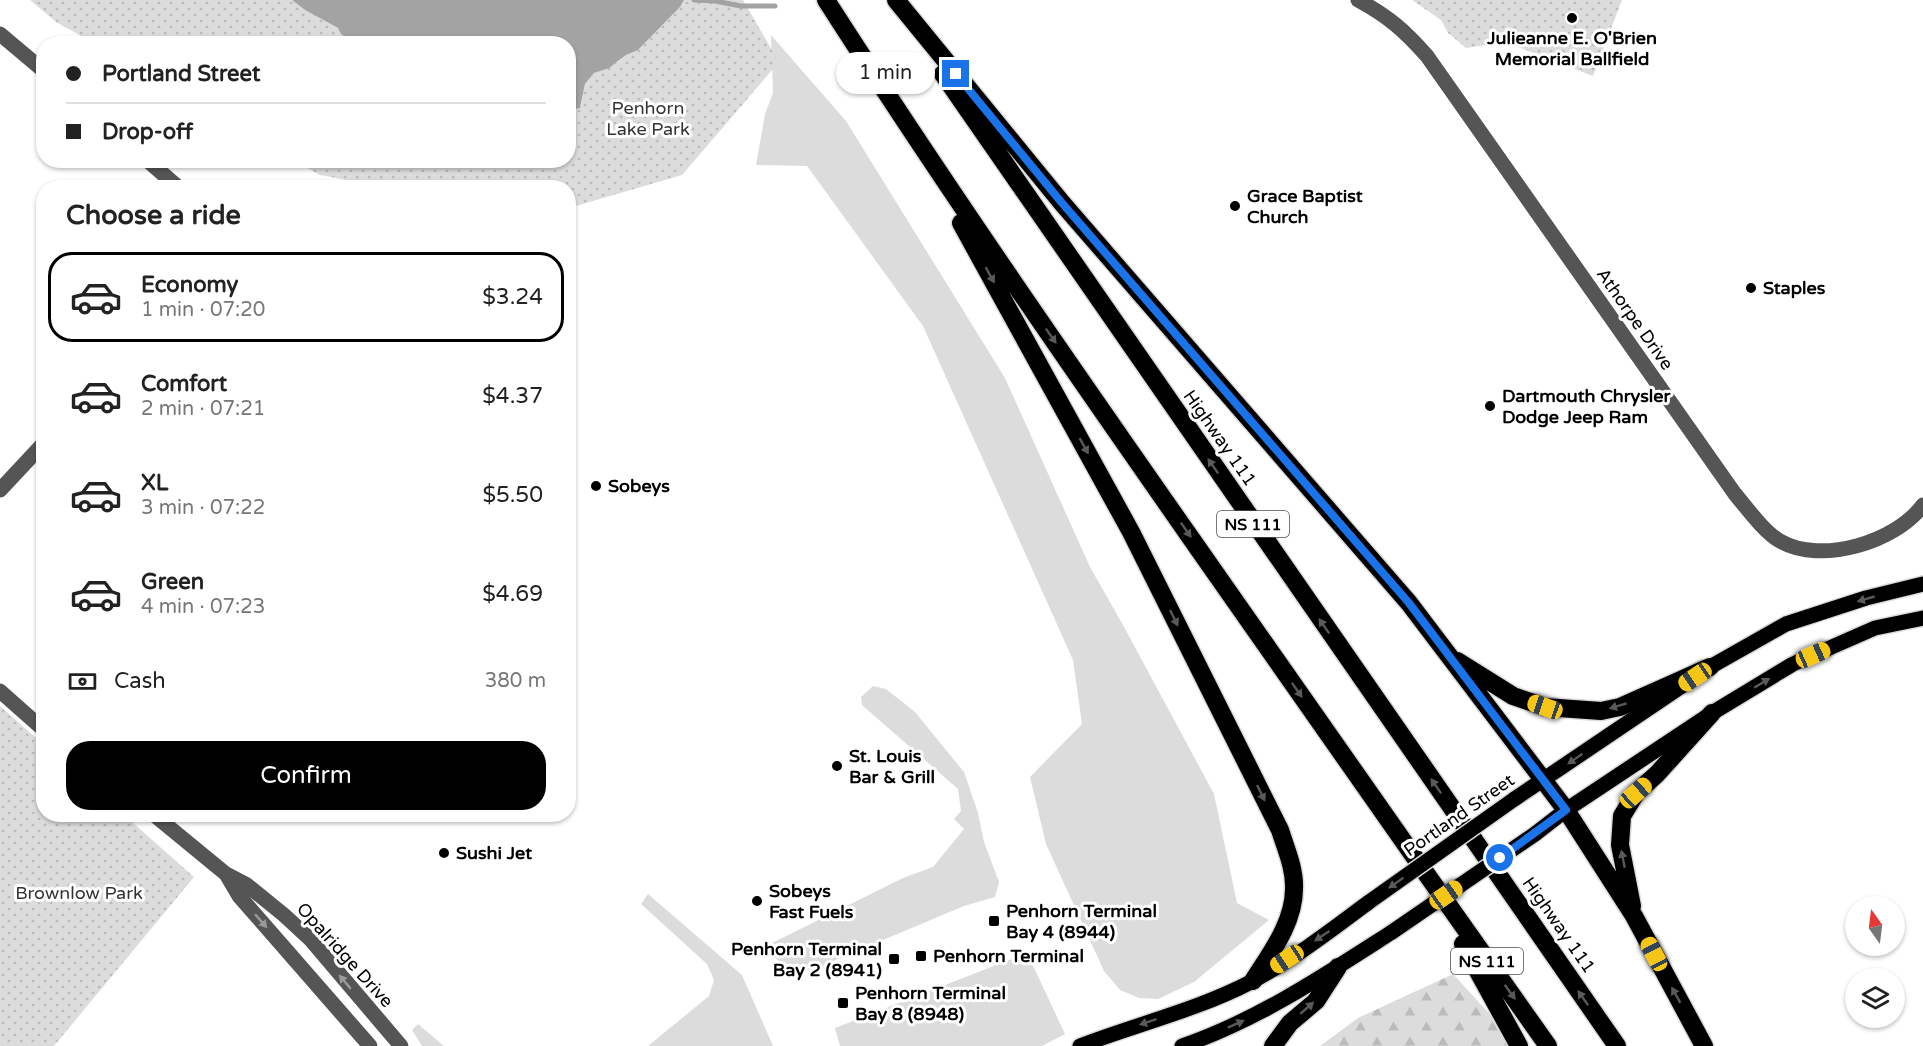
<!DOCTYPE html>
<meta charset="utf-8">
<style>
:root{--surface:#fff;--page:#f6f6f6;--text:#222;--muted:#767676;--line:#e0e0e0;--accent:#000}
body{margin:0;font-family:"Varela Round",sans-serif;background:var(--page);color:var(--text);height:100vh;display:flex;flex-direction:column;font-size:22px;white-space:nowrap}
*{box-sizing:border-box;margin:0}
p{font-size:20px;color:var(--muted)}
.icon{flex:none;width:33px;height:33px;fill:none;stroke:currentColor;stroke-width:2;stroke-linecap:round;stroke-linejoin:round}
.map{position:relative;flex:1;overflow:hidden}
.panel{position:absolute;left:36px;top:180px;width:540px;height:642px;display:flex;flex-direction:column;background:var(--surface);border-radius:24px;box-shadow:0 2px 4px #0004}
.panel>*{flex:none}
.hud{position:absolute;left:36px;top:36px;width:540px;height:132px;border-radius:24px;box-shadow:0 2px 4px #0004;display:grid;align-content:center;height:132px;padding:0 30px;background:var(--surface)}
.needle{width:39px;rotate:346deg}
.buttons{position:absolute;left:1845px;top:896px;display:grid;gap:12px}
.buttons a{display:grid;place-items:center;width:60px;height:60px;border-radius:50%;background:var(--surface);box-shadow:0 2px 4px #0004;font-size:30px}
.end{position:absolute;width:27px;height:27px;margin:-14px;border:8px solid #1a73e8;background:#fff;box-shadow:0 0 0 3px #fff}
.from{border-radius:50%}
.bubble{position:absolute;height:42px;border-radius:21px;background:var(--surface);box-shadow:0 2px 4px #0004;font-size:20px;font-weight:600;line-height:42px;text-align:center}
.car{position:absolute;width:18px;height:36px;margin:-18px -9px;border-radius:8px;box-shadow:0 0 4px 2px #0007;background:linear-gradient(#f5c518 24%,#345 0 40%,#f5c518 0 76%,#345 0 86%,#f5c518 0)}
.hud b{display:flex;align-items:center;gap:21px;height:57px;font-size:22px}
.hud b+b{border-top:2px solid var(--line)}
.hud i{width:15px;height:15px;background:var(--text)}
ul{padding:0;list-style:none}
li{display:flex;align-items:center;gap:18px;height:90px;margin:0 12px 9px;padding:0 18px;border:3px solid transparent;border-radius:24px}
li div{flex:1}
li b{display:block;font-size:22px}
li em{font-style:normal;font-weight:600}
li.on{border-color:var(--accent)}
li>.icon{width:54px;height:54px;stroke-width:1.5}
h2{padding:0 30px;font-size:27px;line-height:72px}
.pay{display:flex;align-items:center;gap:15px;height:66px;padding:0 30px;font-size:22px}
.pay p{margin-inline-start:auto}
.cta{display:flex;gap:12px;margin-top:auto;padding:12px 30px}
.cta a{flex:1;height:69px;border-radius:24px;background:var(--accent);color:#fff;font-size:24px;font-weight:600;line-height:69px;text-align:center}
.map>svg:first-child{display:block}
.grass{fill:#dcdcdc}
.forest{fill:url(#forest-firs)}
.park{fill:url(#park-dots)}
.water{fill:#a3a3a3}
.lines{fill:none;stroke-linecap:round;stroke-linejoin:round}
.stream{stroke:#a3a3a3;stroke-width:5}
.major-casing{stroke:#dbdbdb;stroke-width:18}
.highway-casing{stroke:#dbdbdb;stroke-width:21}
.minor{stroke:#555;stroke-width:15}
.major{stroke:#000;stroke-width:15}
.highway{stroke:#000;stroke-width:18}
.major-bridge-casing{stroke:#dbdbdb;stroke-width:18;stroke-linecap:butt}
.major-bridge{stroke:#000;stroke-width:15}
.oneway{fill:#595959}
.oneway2{fill:#999}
.route{stroke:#1a73e8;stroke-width:8}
.poi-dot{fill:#000;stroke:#fff;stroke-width:2}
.labels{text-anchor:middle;stroke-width:6;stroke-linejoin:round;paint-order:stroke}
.shield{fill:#fff;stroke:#4c4c4c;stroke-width:1.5}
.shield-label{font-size:16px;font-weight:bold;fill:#000}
.poi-label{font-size:18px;font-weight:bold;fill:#000;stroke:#fff;text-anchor:start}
.park-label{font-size:18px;fill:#333;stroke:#fff}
.street-label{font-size:18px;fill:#000;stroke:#fff}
</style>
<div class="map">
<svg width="1923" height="1046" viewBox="0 0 1923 1046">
<defs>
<pattern id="forest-firs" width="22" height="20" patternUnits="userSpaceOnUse" patternTransform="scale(1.5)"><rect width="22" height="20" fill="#dcdcdc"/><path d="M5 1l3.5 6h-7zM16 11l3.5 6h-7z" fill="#bbb"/></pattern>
<pattern id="park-dots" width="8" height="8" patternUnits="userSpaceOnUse" patternTransform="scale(1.5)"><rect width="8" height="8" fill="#dcdcdc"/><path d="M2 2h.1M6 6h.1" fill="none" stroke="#bbb" stroke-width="1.8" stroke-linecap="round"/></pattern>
</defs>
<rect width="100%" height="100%" fill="#fff"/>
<path class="grass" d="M771 35 846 121 1005 378 1090 567 1123 625 1214 794 1237 903 1269 920 1194 982 1158 999 1139 998 1120 990 1104 971 1046 844 1030 777 1082 724 1073 660 923 326 807 166 756 165 765 114 773 93Z
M873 686 886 689 915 712 964 772 978 813 984 842 999 882 995 897 964 906 814 969C787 973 783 965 764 947L903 878 933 867 964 829 954 819 961 811 958 789 862 705 861 697Z
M648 894 742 975 773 1046H648L709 996 714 980 707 964 641 904Z
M1027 953 1065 1034 1042 1046H840L835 1028Z
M418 1024 444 1046H422L412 1030Z"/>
<path class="forest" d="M1453 974 1519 1046H1320L1358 1018Z"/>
<path class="park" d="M30 0H292L305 10 338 28 341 34 353 43H94L56 22Z
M684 0H743L779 62 682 175 569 208 568 188 384 187 320 175 295 161 568 160 569 111 578 109 581 105 585 84 594 73 618 62 626 55 639 49 680 7Z
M1412 0H1622L1593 76 1505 42 1466 48 1448 33 1441 20Z
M0 706 43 744 44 814 124 815 194 877 54 1046H0Z"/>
<path class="water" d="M292 0H684L680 7 638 50 626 55 609 68 594 73 585 84 580 108 568 111V44L353 43 341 34 338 28 305 10Z"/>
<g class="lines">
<path class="stream" d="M694 0 715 1 741 6H775"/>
<defs>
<path id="major" d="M1513 800 1710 667 1786 624 1866 598 1923 584
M1535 834 1566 810 1712 713 1793 664 1875 628 1923 618
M1080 1046C1137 1024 1197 1010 1251 982 1291 961 1333 929 1369 902
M1182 1046C1258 1020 1325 975 1392 932"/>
<path id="highway" d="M826 0C942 181 1065 358 1188 534 1308 705 1427 876 1548 1046
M896 0 1062 203 1409 603 1566 810 1634 916 1704 1046
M943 74 1617 1046
M961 223 1131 532 1280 830C1286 849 1295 869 1294 889 1294 923 1270 954 1253 981
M1457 661 1513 696 1545 707 1601 711 1620 707 1710 667
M1632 906 1620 845 1622 816 1636 793 1657 774 1712 713
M1463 944 1519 1046
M1273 1046 1290 1023 1316 1001 1338 967"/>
</defs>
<use href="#major" class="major-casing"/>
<use href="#highway" class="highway-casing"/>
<path class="minor" d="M1358 0C1389 17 1404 30 1427 56L1735 494C1747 508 1764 532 1780 541 1821 565 1896 542 1923 505
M0 34 44 71
M147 160 179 188
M0 490 44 443
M0 691 44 730
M153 814 226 874 247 885 284 915 310 939 401 1046
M226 874 239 896 370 1046"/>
<use href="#major" class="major"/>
<use href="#highway" class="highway"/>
<defs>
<path id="major-bridge" d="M1369 902 1513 800
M1392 932 1535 834"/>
</defs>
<use href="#major-bridge" class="major-bridge-casing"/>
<use href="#major-bridge" class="major-bridge"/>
</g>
<defs><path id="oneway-solid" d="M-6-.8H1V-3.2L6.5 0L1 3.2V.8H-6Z" transform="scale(1.5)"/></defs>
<g class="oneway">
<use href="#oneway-solid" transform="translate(990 275) rotate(61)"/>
<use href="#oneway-solid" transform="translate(1051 336) rotate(55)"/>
<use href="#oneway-solid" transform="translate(1084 446) rotate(61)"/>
<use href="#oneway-solid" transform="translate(1213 466) rotate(-125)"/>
<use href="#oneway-solid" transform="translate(1186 530) rotate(55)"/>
<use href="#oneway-solid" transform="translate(1866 599) rotate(164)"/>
<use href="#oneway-solid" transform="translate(1174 618) rotate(64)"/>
<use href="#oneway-solid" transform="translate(1324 626) rotate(-125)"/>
<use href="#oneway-solid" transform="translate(1762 683) rotate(-31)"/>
<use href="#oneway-solid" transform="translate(1297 690) rotate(55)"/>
<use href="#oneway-solid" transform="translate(1618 706) rotate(163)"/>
<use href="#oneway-solid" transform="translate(1575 759) rotate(145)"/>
<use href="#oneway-solid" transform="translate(1436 786) rotate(-125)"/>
<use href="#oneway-solid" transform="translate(1261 793) rotate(64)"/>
<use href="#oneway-solid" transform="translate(1623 859) rotate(-101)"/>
<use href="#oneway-solid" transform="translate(1396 883) rotate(145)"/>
<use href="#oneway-solid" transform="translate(1322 936) rotate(146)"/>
<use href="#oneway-solid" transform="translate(1510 992) rotate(54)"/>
<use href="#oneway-solid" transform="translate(1676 995) rotate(-119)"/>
<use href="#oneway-solid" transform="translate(1583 998) rotate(-125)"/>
<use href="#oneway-solid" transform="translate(1307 1008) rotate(-41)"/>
<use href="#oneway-solid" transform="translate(1148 1022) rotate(162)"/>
<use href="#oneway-solid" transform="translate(1236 1024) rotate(-24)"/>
</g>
<g class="oneway2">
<use href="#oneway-solid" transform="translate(261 921) rotate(49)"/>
<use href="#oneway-solid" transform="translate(345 982) rotate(-130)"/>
</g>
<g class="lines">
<path class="route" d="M956 74 1062 203 1409 603 1566 810 1500 858"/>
</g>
<g class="poi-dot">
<circle cx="1572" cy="18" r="6"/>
<circle cx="1235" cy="206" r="6"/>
<circle cx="1751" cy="288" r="6"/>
<circle cx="1490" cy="406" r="6"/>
<circle cx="596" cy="486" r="6"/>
<circle cx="837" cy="766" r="6"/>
<circle cx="444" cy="853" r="6"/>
<circle cx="757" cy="901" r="6"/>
<rect x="988" y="915" width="12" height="12" rx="3"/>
<rect x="915" y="950" width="12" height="12" rx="3"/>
<rect x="888" y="953" width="12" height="12" rx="3"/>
<rect x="837" y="997" width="12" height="12" rx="3"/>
</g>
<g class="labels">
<g class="shield">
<rect x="1217" y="511" width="72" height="26" rx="4.5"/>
<rect x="1451" y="948" width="72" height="26" rx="4.5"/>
</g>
<g class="shield-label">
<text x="1253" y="530">NS 111</text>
<text x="1487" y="967">NS 111</text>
</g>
<g class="poi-label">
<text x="1572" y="44" text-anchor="middle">Julieanne E. O'Brien<tspan x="1572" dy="21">Memorial Ballfield</tspan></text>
<text x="1247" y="202">Grace Baptist<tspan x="1247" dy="21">Church</tspan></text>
<text x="1763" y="294">Staples</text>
<text x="1502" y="402">Dartmouth Chrysler<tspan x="1502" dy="21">Dodge Jeep Ram</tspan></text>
<text x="608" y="492">Sobeys</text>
<text x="849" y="762">St. Louis<tspan x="849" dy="21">Bar &amp; Grill</tspan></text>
<text x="456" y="859">Sushi Jet</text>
<text x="769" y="897">Sobeys<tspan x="769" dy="21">Fast Fuels</tspan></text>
<text x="1006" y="917">Penhorn Terminal<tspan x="1006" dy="21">Bay 4 (8944)</tspan></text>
<text x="882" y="955" text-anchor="end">Penhorn Terminal<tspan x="882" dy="21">Bay 2 (8941)</tspan></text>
<text x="933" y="962">Penhorn Terminal</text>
<text x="855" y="999">Penhorn Terminal<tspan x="855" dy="21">Bay 8 (8948)</tspan></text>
</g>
<g class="park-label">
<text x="648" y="114">Penhorn<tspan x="648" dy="21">Lake Park</tspan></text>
<text x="79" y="899">Brownlow Park</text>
</g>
<g class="street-label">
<text transform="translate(1635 319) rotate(55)" y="6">Athorpe Drive</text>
<text transform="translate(1220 438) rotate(55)" y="6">Highway 111</text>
<text transform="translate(1459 815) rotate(-35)" y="6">Portland Street</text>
<text transform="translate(1559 925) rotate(55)" y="6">Highway 111</text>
<text transform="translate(345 955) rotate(48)" y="6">Opalridge Drive</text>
</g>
</g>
</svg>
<div class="buttons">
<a><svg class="needle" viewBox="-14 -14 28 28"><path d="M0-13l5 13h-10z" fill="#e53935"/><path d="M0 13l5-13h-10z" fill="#767676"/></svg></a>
<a><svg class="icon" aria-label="layers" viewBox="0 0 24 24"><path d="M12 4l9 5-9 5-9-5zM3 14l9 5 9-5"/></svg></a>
</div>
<i class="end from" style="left:1500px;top:858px"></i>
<i class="end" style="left:956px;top:74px"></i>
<div class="bubble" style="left:836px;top:52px;width:99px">1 min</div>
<i class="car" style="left:1813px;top:655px;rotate:66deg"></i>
<i class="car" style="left:1695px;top:677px;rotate:236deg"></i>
<i class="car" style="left:1545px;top:707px;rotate:289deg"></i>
<i class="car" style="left:1636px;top:793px;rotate:48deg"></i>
<i class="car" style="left:1446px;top:895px;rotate:55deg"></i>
<i class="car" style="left:1654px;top:954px;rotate:332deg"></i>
<i class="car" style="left:1287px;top:959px;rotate:237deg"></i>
<div class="hud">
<b><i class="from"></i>Portland Street</b>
<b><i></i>Drop-off</b>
</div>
<section class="panel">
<h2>Choose a ride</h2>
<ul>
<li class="on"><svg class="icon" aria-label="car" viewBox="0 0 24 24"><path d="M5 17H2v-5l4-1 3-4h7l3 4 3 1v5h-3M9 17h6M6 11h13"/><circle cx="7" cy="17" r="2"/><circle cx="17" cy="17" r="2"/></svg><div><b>Economy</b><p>1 min · 07:20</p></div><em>$3.24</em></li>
<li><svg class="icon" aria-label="car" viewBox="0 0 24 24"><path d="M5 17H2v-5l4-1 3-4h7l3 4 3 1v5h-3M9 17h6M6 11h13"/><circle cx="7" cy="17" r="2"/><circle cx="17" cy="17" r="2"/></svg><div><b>Comfort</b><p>2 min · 07:21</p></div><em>$4.37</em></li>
<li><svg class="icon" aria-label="car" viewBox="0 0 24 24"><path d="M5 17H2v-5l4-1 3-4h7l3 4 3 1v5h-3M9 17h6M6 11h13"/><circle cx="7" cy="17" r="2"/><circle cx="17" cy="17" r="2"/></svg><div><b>XL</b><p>3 min · 07:22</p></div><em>$5.50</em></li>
<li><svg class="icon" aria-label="car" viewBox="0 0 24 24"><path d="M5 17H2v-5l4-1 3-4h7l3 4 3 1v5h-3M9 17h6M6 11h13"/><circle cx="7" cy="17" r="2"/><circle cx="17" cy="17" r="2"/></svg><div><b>Green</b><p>4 min · 07:23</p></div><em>$4.69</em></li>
</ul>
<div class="pay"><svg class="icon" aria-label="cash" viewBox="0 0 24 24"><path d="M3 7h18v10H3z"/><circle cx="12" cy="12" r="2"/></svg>Cash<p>380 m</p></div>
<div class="cta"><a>Confirm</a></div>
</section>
</div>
